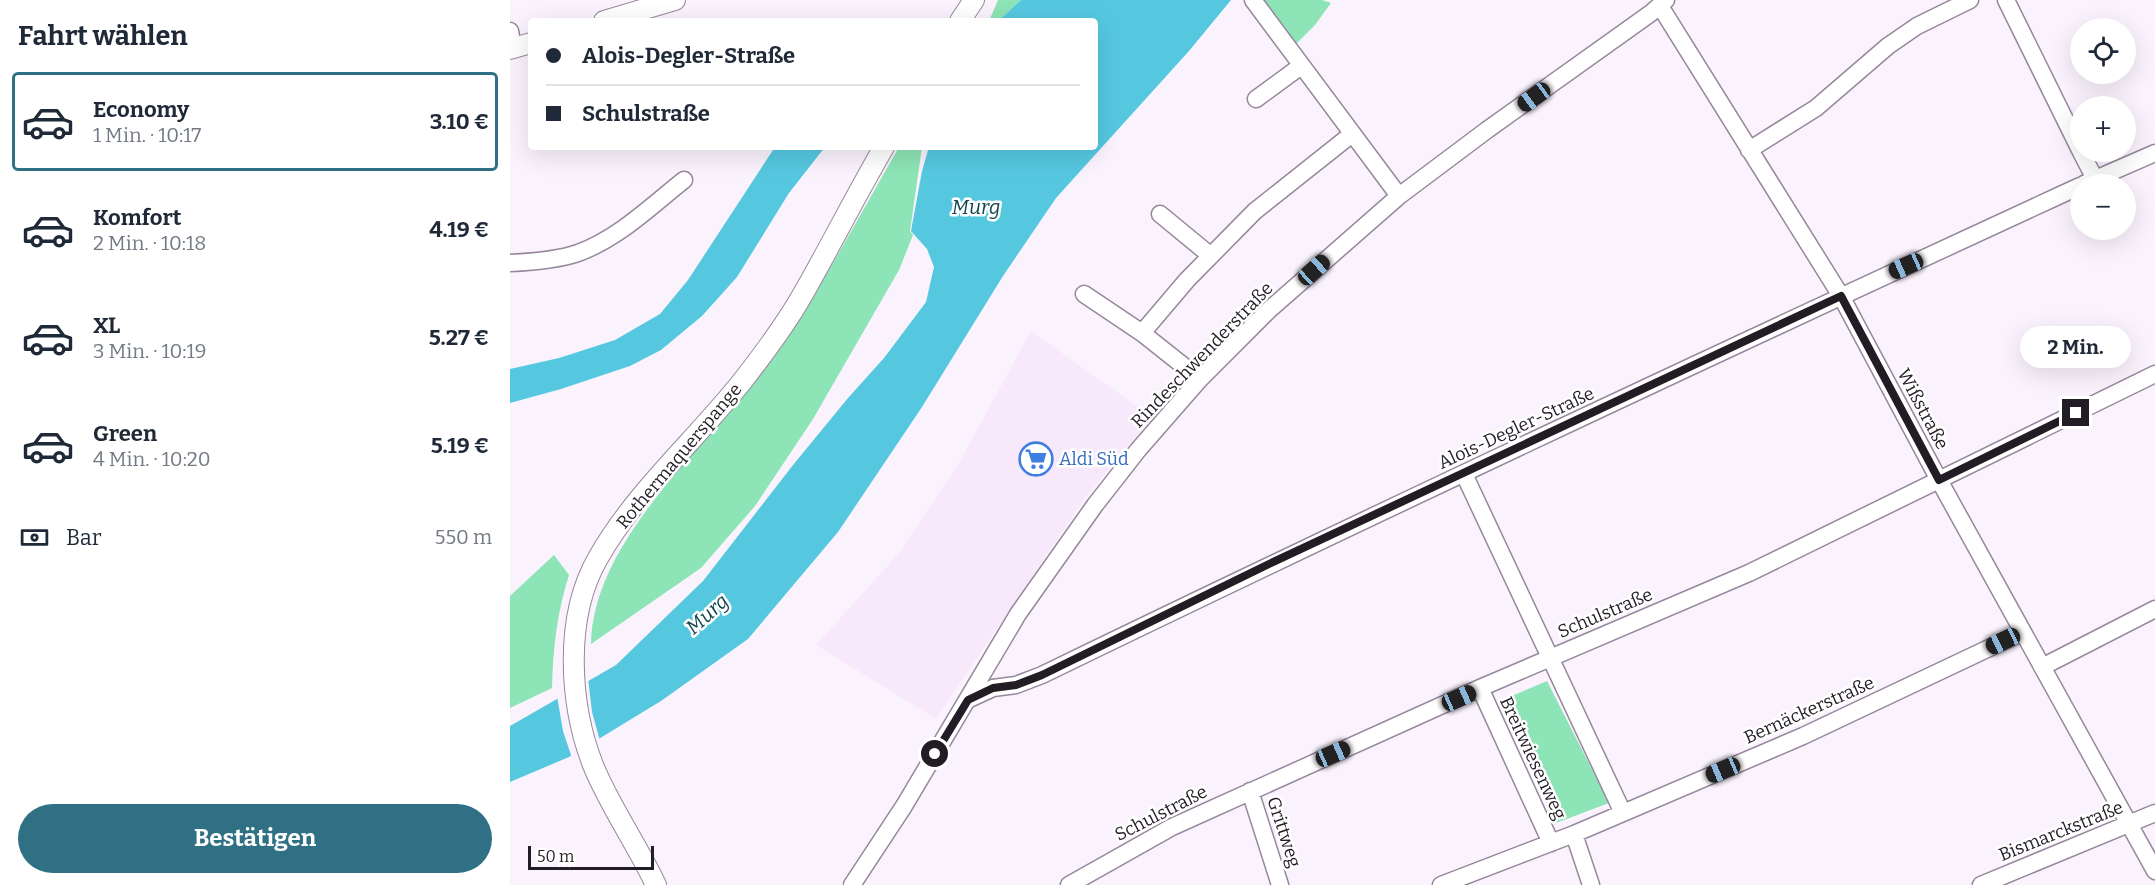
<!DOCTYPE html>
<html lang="de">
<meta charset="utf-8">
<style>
:root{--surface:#fff;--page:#f6f6f7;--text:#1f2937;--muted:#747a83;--line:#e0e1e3;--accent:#307084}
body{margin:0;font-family:Bitter,serif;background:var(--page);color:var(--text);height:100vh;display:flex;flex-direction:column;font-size:22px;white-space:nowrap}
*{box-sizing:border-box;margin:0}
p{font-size:20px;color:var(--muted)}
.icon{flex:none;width:33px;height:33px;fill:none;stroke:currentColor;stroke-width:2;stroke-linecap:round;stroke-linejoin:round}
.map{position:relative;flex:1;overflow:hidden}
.sheet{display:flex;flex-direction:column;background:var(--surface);width:510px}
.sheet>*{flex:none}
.guide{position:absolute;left:18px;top:18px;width:570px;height:132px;border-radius:6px;box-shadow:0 6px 24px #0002;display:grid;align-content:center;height:132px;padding:0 18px;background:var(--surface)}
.fabs{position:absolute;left:1560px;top:18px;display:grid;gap:12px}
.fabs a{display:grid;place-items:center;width:66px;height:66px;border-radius:50%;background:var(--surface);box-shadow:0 6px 24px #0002;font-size:30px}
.scale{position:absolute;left:18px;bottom:15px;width:126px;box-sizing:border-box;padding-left:6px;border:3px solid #221c24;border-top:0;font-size:16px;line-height:21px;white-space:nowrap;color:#221c24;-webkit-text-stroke:4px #fff;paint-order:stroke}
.end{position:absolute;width:27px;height:27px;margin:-14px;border:8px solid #221c24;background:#fff;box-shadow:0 0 0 3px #fff}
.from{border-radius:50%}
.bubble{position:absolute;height:42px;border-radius:21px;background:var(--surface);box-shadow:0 6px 24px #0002;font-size:20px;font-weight:700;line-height:42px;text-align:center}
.car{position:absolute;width:18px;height:36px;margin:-18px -9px;border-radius:8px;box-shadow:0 0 4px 2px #0007;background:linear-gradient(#222 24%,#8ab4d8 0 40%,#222 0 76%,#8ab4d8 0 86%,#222 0)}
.guide b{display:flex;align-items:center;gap:21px;height:57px;font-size:22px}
.guide b+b{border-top:2px solid var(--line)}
.guide i{width:15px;height:15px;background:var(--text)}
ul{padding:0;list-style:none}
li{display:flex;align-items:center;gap:18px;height:99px;margin:0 12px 9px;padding:0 6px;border:3px solid transparent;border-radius:6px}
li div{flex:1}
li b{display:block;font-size:22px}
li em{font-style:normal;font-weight:700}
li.current{border-color:var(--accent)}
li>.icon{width:54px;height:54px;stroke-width:1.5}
h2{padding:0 18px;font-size:27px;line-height:72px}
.pay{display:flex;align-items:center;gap:15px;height:66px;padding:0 18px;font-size:22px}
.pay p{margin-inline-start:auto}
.primary-button{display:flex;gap:12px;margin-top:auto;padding:12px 18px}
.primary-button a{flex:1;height:69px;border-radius:36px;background:var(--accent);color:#fff;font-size:24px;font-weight:700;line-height:69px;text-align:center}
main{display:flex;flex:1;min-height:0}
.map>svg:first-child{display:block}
.built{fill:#f7e9fb}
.green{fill:#8de4b6}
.water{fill:#55c8e0}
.pier{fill:#faf3fd}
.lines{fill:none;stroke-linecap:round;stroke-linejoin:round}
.minor-casing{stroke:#97879c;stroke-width:19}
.tertiary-casing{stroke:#97879c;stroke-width:22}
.minor{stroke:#fff;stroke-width:16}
.tertiary{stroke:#fff;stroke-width:20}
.route{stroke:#221c24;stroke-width:8}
.labels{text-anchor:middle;stroke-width:5;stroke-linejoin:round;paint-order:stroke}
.street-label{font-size:18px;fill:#221c24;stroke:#fff}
.shop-label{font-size:18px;fill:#366cbe;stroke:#fff;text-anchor:start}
.water-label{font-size:20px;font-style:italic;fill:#11454f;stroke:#fff}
</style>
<main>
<section class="sheet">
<h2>Fahrt wählen</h2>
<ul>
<li class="current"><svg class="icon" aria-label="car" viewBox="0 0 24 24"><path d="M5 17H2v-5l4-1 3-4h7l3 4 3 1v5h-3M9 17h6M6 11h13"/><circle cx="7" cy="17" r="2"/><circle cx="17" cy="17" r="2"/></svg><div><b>Economy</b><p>1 Min. · 10:17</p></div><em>3.10 €</em></li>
<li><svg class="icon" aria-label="car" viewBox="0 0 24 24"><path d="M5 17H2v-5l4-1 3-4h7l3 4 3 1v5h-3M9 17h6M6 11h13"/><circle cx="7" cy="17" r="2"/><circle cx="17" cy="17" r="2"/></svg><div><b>Komfort</b><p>2 Min. · 10:18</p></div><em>4.19 €</em></li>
<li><svg class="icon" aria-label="car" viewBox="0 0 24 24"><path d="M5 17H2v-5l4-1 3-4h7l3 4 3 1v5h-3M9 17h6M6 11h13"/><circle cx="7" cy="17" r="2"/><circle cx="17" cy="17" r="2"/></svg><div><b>XL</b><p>3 Min. · 10:19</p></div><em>5.27 €</em></li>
<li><svg class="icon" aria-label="car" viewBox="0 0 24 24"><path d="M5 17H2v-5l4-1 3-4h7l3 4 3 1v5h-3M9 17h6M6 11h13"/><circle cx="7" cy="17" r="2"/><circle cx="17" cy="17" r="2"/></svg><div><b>Green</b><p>4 Min. · 10:20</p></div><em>5.19 €</em></li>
</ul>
<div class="pay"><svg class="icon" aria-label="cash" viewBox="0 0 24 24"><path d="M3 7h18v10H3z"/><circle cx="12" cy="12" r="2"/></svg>Bar<p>550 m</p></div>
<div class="primary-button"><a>Bestätigen</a></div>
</section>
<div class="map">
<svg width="1645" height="885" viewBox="0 0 1645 885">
<rect width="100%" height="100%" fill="#faf3fd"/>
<path class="built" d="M521 331 642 417 575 498 426 719 306 645 389 553 449 463Z"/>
<path class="green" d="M488 0H511L488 21H479Z
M750 0H812L821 3 805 25 785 45Z
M389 147H412L400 231 403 235 389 270 303 419 245 506 191 568 81 644C83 535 207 439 265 354 311 288 349 217 389 147Z
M44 555 59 575C47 612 43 649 42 688L0 708V596Z
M1037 681 1099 803 1046 823 990 701Z"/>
<path class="water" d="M511 0H721L679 51 546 198 493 276 412 407 328 532 238 639 151 701 59 757 0 782V726L106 665 193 581 283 465 338 398 374 358 416 302 424 267 417 249 401 231 412 171 419 147H585V21H488Z
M265 147H315L279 193 227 277 192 316 151 350 120 366 51 389 0 403V369L49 358 105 340 150 314 178 280Z"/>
<path class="pier" d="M78 678 82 712 90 741 62 758 53 731 47 696Z"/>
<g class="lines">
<defs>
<path id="minor" d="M743 0 889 196
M1496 0 1570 150
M1150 6 1331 296 1429 480 1645 871
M0 31 3 48
M746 99 791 66
M1239 150 1306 108 1378 46 1407 26 1460 0
M1571 152 1585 179
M1574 184 1645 153
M650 214 701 256
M0 263C22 262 48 260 68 253 109 238 141 206 174 180
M574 294 632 333
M690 379 632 333 677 280 745 211 842 134
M954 474 1113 813
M1532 667 1645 609
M970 688 1041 843
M457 700 483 688 506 685 532 675C876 508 1223 346 1570 186
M740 791 770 885
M1064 834 1081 885
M342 885 394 806 508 614 585 505 628 450 690 379 759 310 889 196 977 130 1141 13 1156 0
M559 885 662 827 970 688 1239 573 1645 374
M931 885 1064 834 1293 736 1513 632
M1471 885 1645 813"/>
<path id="tertiary" d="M94 21 165 0
M450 21 464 0
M0 49 21 43
M146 885C127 844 100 807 83 765 59 703 54 617 88 558 126 491 186 440 234 379 255 352 276 324 293 294 321 245 346 195 374 147"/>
</defs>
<use href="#minor" class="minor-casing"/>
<use href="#tertiary" class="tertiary-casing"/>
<use href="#minor" class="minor"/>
<use href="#tertiary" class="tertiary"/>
</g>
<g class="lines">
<path class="route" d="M425 754 458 700 483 688 506 685 532 675 759 564 1331 296 1429 480 1566 413"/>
</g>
<defs>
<symbol id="supermarket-ring" viewBox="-11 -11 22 22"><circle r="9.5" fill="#fff" stroke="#3f7fe0" stroke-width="1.5"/><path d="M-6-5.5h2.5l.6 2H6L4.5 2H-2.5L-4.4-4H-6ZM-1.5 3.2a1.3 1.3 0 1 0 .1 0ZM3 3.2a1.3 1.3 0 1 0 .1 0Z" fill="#3f7fe0"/></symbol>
</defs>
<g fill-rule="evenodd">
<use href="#supermarket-ring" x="507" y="440" width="38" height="38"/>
</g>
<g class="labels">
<g class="street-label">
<text transform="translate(692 355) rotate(-46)" y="6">Rindeschwenderstraße</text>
<text transform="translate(1413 409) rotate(62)" y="6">Wißstraße</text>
<text transform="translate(1006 428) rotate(-25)" y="6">Alois-Degler-Straße</text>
<text transform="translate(169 456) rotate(-50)" y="6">Rothermaquerspange</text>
<text transform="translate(1095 613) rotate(-23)" y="6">Schulstraße</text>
<text transform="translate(1299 710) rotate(-24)" y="6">Bernäckerstraße</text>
<text transform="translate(1023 758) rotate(65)" y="6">Breitwiesenweg</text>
<text transform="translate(651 813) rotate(-27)" y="6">Schulstraße</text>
<text transform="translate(1551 831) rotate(-22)" y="6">Bismarckstraße</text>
<text transform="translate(774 832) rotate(72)" y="6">Grittweg</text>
</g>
<g class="shop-label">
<text x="549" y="465">Aldi Süd</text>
</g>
<g class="water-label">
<text x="466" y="214">Murg</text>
<text transform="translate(197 614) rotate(-42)" y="7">Murg</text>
</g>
</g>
</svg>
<div class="fabs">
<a><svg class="icon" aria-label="locate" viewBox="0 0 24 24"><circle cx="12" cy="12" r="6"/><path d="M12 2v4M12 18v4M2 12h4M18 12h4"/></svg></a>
<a>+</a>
<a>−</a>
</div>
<div class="scale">50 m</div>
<i class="end from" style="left:425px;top:754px"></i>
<i class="end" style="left:1566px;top:413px"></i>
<div class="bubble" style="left:1510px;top:326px;width:111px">2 Min.</div>
<i class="car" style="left:1024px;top:97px;rotate:234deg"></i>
<i class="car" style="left:1396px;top:266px;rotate:246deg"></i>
<i class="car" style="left:804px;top:270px;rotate:48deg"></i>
<i class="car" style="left:1493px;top:641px;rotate:245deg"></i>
<i class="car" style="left:949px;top:698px;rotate:66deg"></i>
<i class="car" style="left:823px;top:754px;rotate:66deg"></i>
<i class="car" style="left:1213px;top:770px;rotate:247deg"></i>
<div class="guide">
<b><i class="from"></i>Alois-Degler-Straße</b>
<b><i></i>Schulstraße</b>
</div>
</div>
</main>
